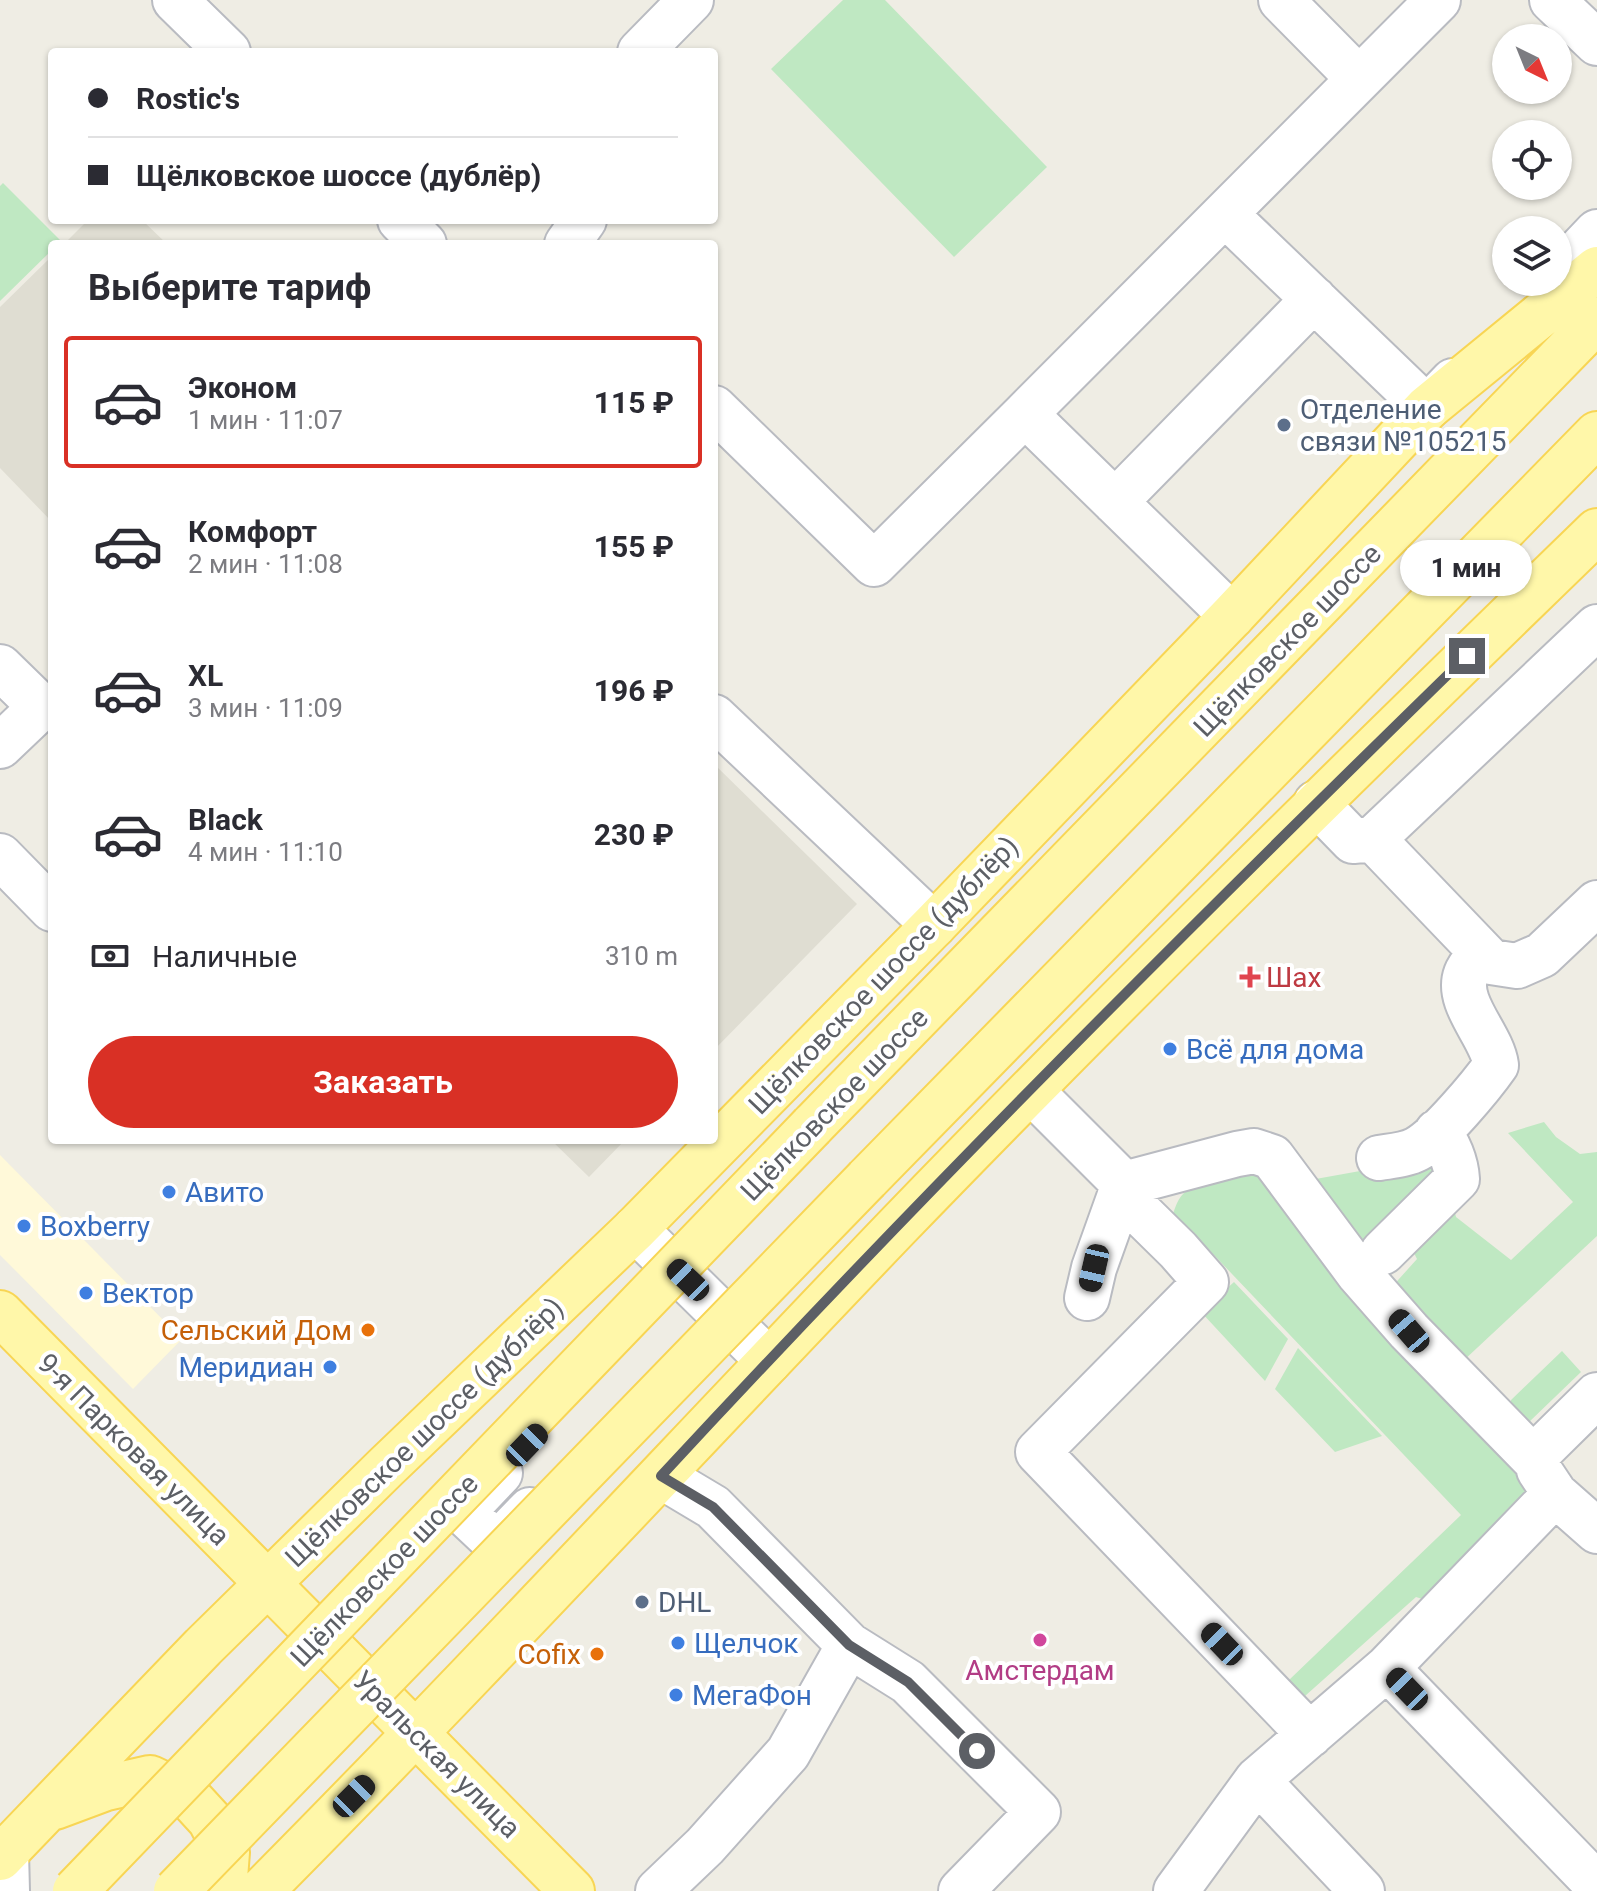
<!DOCTYPE html>
<html lang="ru">
<meta charset="utf-8">
<style>
:root{--surface:#fff;--page:#f2f2f3;--text:#2b2b33;--muted:#7c7c81;--line:#e1e1e2;--accent:#d93025}
body{margin:0;font-family:Roboto,sans-serif;background:var(--page);color:var(--text);height:100vh;display:flex;flex-direction:column;font-size:30px;white-space:nowrap}
*{box-sizing:border-box;margin:0}
p{font-size:26px;color:var(--muted)}
.icon{flex:none;width:44px;height:44px;fill:none;stroke:currentColor;stroke-width:2;stroke-linecap:round;stroke-linejoin:round}
.map{position:relative;flex:1;overflow:hidden}
.sheet{position:absolute;left:48px;top:240px;width:670px;height:904px;display:flex;flex-direction:column;background:var(--surface);border-radius:8px;box-shadow:0 2px 6px #0004}
.sheet>*{flex:none}
.hud{position:absolute;left:48px;top:48px;width:670px;height:176px;border-radius:8px;box-shadow:0 2px 6px #0004;display:grid;align-content:center;height:176px;padding:0 40px;background:var(--surface)}
.needle{width:52px;rotate:137deg}
.tools{position:absolute;left:1492px;top:24px;display:grid;gap:16px}
.tools a{display:grid;place-items:center;width:80px;height:80px;border-radius:50%;background:var(--surface);box-shadow:0 2px 6px #0004;font-size:40px}
.end{position:absolute;width:36px;height:36px;margin:-18px;border:10px solid #5c5f65;background:#fff;box-shadow:0 0 0 4px #fff}
.from{border-radius:50%}
.bubble{position:absolute;height:56px;border-radius:28px;background:var(--surface);box-shadow:0 2px 6px #0004;font-size:26px;font-weight:700;line-height:56px;text-align:center}
.car{position:absolute;width:24px;height:48px;margin:-24px -12px;border-radius:10px;box-shadow:0 0 6px 2px #0007;background:linear-gradient(#222 24%,#8ab4d8 0 40%,#222 0 76%,#8ab4d8 0 86%,#222 0)}
.hud b{display:flex;align-items:center;gap:28px;height:76px;font-size:30px}
.hud b+b{border-top:2px solid var(--line)}
.hud i{width:20px;height:20px;background:var(--text)}
ul{padding:0;list-style:none}
li{display:flex;align-items:center;gap:24px;height:132px;margin:0 16px 12px;padding:0 24px;border:4px solid transparent;border-radius:8px}
li div{flex:1}
li b{display:block;font-size:30px}
li em{font-style:normal;font-weight:700}
li.selected{border-color:var(--accent)}
li>.icon{width:72px;height:72px;stroke-width:1.5}
h2{padding:0 40px;font-size:36px;line-height:96px}
.pay{display:flex;align-items:center;gap:20px;height:88px;padding:0 40px;font-size:30px}
.pay p{margin-inline-start:auto}
.button{display:flex;gap:16px;margin-top:auto;padding:16px 40px}
.button a{flex:1;height:92px;border-radius:48px;background:var(--accent);color:#fff;font-size:32px;font-weight:700;line-height:92px;text-align:center}
.map>svg:first-child{display:block}
.commercial{fill:#fff9d9}
.education{fill:#dfddd2}
.green{fill:#bfe8c2}
.lines{fill:none;stroke-linecap:round;stroke-linejoin:round}
.minor-casing{stroke:#b9bbc1;stroke-width:48}
.major-casing{stroke:#f8d554;stroke-width:48}
.minor{stroke:#fff;stroke-width:44}
.major{stroke:#fff7a9;stroke-width:44}
.major-bridge-casing{stroke:#f8d554;stroke-width:48;stroke-linecap:butt}
.major-bridge{stroke:#fff7a9;stroke-width:44}
.route{stroke:#5c5f65;stroke-width:10}
.service-dot{fill:#5c6f8a;stroke:#fff;stroke-width:3}
.health-dot{fill:#e0444e;stroke:#fff;stroke-width:3}
.shop-dot{fill:#3f7fe0;stroke:#fff;stroke-width:3}
.food-dot{fill:#e8710a;stroke:#fff;stroke-width:3}
.hotel-dot{fill:#d1479c;stroke:#fff;stroke-width:3}
.labels{text-anchor:middle;stroke-width:8;stroke-linejoin:round;paint-order:stroke}
.service-label{font-size:28px;fill:#4e5e75;stroke:#fff;text-anchor:start}
.street-label{font-size:28px;fill:#5c5f65;stroke:#fff}
.health-label{font-size:28px;fill:#be3a42;stroke:#fff;text-anchor:start}
.shop-label{font-size:28px;fill:#366cbe;stroke:#fff;text-anchor:start}
.food-label{font-size:28px;fill:#c56008;stroke:#fff;text-anchor:end}
.hotel-label{font-size:28px;fill:#b23c85;stroke:#fff}
</style>
<div class="map">
<svg width="1597" height="1891" viewBox="0 0 1597 1891">
<rect width="100%" height="100%" fill="#efede4"/>
<path class="commercial" d="M0 1155 182 1339 133 1389 0 1255Z"/>
<path class="education" d="M88 220H142L167 244H64Z
M52 256V522L0 468V307Z
M714 764 857 904 714 1050Z
M551 1140H625L589 1177Z"/>
<path class="green" d="M843 0H885L1047 167 954 257 771 69Z
M3 183 61 241 52 244V250L0 301V186Z
M1544 1122 1556 1137 1580 1154 1597 1152V1236L1462 1362 1390 1289 1417 1259 1413 1251 1452 1201 1456 1217 1511 1260 1573 1202 1508 1133Z
M1438 1157 1445 1161 1363 1259 1310 1180Z
M1248 1173 1261 1177 1520 1470 1530 1499 1432 1602 1416 1597 1305 1696 1289 1680 1461 1515 1194 1234 1178 1233 1170 1224C1173 1215 1176 1200 1184 1193 1199 1180 1229 1178 1248 1173Z
M1234 1282 1288 1339 1265 1381 1201 1312Z
M1298 1348 1382 1436 1335 1452 1275 1389Z
M1562 1351 1581 1372 1528 1423 1510 1419 1511 1400Z"/>
<g class="lines">
<defs>
<path id="minor" d="M175 0 228 52
M1281 0 1359 79
M1552 0 1597 43
M640 52 691 0
M1225 214 1427 408 1453 381
M400 220 424 244
M567 244 584 220
M1558 273 1597 232
M714 408 874 564 1025 414 1232 616
M1025 414 1438 0
M1115 502 1314 299
M0 667 41 707 0 746
M714 717 934 925
M1316 803 1353 841 1373 839 1491 962 1517 966 1542 955 1597 903
M1373 839 1597 627
M0 856 52 909
M1031 1091 1124 1184 1237 1154 1254 1151 1272 1157 1359 1274 1409 1331 1533 1458 1597 1395
M1379 1158C1391 1156 1406 1155 1417 1149 1438 1138 1482 1085 1496 1065 1492 1036 1455 1003 1466 974 1469 966 1476 959 1481 952
M1120 1193 1178 1250 1206 1282 1038 1452 1310 1735
M635 1229 769 1361
M1383 1252 1457 1179C1456 1163 1449 1143 1437 1132
M1087 1298 1094 1268 1124 1184
M1539 1470 1555 1494 1597 1531
M500 1473 463 1512 497 1544 530 1510
M849 1645 908 1682 1038 1812 961 1891
M1387 1668 1555 1494
M6 1852 7 1891
M658 1891 705 1846 788 1753 849 1645 713 1507 661 1476
M1176 1891 1257 1780
M1362 1891 1257 1780 1387 1668 1597 1885"/>
<path id="major" d="M812 1126 1597 320
M867 1179 1597 434
M0 1313 572 1891
M55 1807 106 1788 150 1778 188 1796 210 1820 227 1852 224 1891
M0 1858 203 1647 386 1467 635 1229 934 925 1232 616 1427 408 1597 269
M261 1891C477 1673 685 1448 897 1227 1126 990 1361 760 1597 531"/>
</defs>
<use href="#minor" class="minor-casing"/>
<use href="#major" class="major-casing"/>
<use href="#minor" class="minor"/>
<use href="#major" class="major"/>
<defs>
<path id="major-bridge" d="M75 1891 812 1126
M176 1891 867 1179"/>
</defs>
<use href="#major-bridge" class="major-bridge-casing"/>
<use href="#major-bridge" class="major-bridge"/>
</g>
<g class="lines">
<path class="route" d="M977 1751 908 1682 849 1645 713 1507 661 1476C921 1195 1193 923 1467 656"/>
</g>
<g class="service-dot">
<circle cx="1284" cy="425" r="8"/>
<circle cx="642" cy="1602" r="8"/>
</g>
<path class="health-dot" d="M1246 965h8v8h8v8h-8v8h-8v-8h-8v-8h8z"/>
<g class="shop-dot">
<circle cx="1170" cy="1049" r="8"/>
<circle cx="169" cy="1192" r="8"/>
<circle cx="24" cy="1226" r="8"/>
<circle cx="86" cy="1293" r="8"/>
<circle cx="330" cy="1367" r="8"/>
<circle cx="678" cy="1643" r="8"/>
<circle cx="676" cy="1695" r="8"/>
</g>
<g class="food-dot">
<circle cx="368" cy="1330" r="8"/>
<circle cx="597" cy="1654" r="8"/>
</g>
<circle class="hotel-dot" cx="1040" cy="1640" r="8"/>
<g class="labels">
<g class="service-label">
<text x="1300" y="419">Отделение<tspan x="1300" dy="32">связи №105215</tspan></text>
<text x="658" y="1612">DHL</text>
</g>
<g class="street-label">
<text transform="translate(1287 640) rotate(-46)" y="10">Щёлковское шоссе</text>
<text transform="translate(883 975) rotate(-46)" y="10">Щёлковское шоссе (дублёр)</text>
<text transform="translate(834 1104) rotate(-46)" y="10">Щёлковское шоссе</text>
<text transform="translate(424 1432) rotate(-44)" y="10">Щёлковское шоссе (дублёр)</text>
<text transform="translate(134 1449) rotate(45)" y="10">9-я Парковая улица</text>
<text transform="translate(384 1570) rotate(-46)" y="10">Щёлковское шоссе</text>
<text transform="translate(437 1754) rotate(45)" y="10">Уральская улица</text>
</g>
<g class="health-label">
<text x="1266" y="987">Шах</text>
</g>
<g class="shop-label">
<text x="1186" y="1059">Всё для дома</text>
<text x="185" y="1202">Авито</text>
<text x="40" y="1236">Boxberry</text>
<text x="102" y="1303">Вектор</text>
<text x="314" y="1377" text-anchor="end">Меридиан</text>
<text x="694" y="1653">Щелчок</text>
<text x="692" y="1705">МегаФон</text>
</g>
<g class="food-label">
<text x="352" y="1340">Сельский Дом</text>
<text x="581" y="1664">Cofix</text>
</g>
<g class="hotel-label">
<text x="1040" y="1680">Амстердам</text>
</g>
</g>
</svg>
<div class="tools">
<a><svg class="needle" viewBox="-14 -14 28 28"><path d="M0-13l5 13h-10z" fill="#e53935"/><path d="M0 13l5-13h-10z" fill="#7c7c81"/></svg></a>
<a><svg class="icon" aria-label="locate" viewBox="0 0 24 24"><circle cx="12" cy="12" r="6"/><path d="M12 2v4M12 18v4M2 12h4M18 12h4"/></svg></a>
<a><svg class="icon" aria-label="layers" viewBox="0 0 24 24"><path d="M12 4l9 5-9 5-9-5zM3 14l9 5 9-5"/></svg></a>
</div>
<i class="end from" style="left:977px;top:1751px"></i>
<i class="end" style="left:1467px;top:656px"></i>
<div class="bubble" style="left:1400px;top:540px;width:132px">1 мин</div>
<i class="car" style="left:1094px;top:1268px;rotate:193deg"></i>
<i class="car" style="left:688px;top:1280px;rotate:314deg"></i>
<i class="car" style="left:1409px;top:1331px;rotate:319deg"></i>
<i class="car" style="left:527px;top:1445px;rotate:44deg"></i>
<i class="car" style="left:1222px;top:1644px;rotate:316deg"></i>
<i class="car" style="left:1407px;top:1689px;rotate:316deg"></i>
<i class="car" style="left:354px;top:1796px;rotate:45deg"></i>
<div class="hud">
<b><i class="from"></i>Rostic's</b>
<b><i></i>Щёлковское шоссе (дублёр)</b>
</div>
<section class="sheet">
<h2>Выберите тариф</h2>
<ul>
<li class="selected"><svg class="icon" aria-label="car" viewBox="0 0 24 24"><path d="M5 17H2v-5l4-1 3-4h7l3 4 3 1v5h-3M9 17h6M6 11h13"/><circle cx="7" cy="17" r="2"/><circle cx="17" cy="17" r="2"/></svg><div><b>Эконом</b><p>1 мин · 11:07</p></div><em>115 ₽</em></li>
<li><svg class="icon" aria-label="car" viewBox="0 0 24 24"><path d="M5 17H2v-5l4-1 3-4h7l3 4 3 1v5h-3M9 17h6M6 11h13"/><circle cx="7" cy="17" r="2"/><circle cx="17" cy="17" r="2"/></svg><div><b>Комфорт</b><p>2 мин · 11:08</p></div><em>155 ₽</em></li>
<li><svg class="icon" aria-label="car" viewBox="0 0 24 24"><path d="M5 17H2v-5l4-1 3-4h7l3 4 3 1v5h-3M9 17h6M6 11h13"/><circle cx="7" cy="17" r="2"/><circle cx="17" cy="17" r="2"/></svg><div><b>XL</b><p>3 мин · 11:09</p></div><em>196 ₽</em></li>
<li><svg class="icon" aria-label="car" viewBox="0 0 24 24"><path d="M5 17H2v-5l4-1 3-4h7l3 4 3 1v5h-3M9 17h6M6 11h13"/><circle cx="7" cy="17" r="2"/><circle cx="17" cy="17" r="2"/></svg><div><b>Black</b><p>4 мин · 11:10</p></div><em>230 ₽</em></li>
</ul>
<div class="pay"><svg class="icon" aria-label="cash" viewBox="0 0 24 24"><path d="M3 7h18v10H3z"/><circle cx="12" cy="12" r="2"/></svg>Наличные<p>310 m</p></div>
<div class="button"><a>Заказать</a></div>
</section>
</div>
